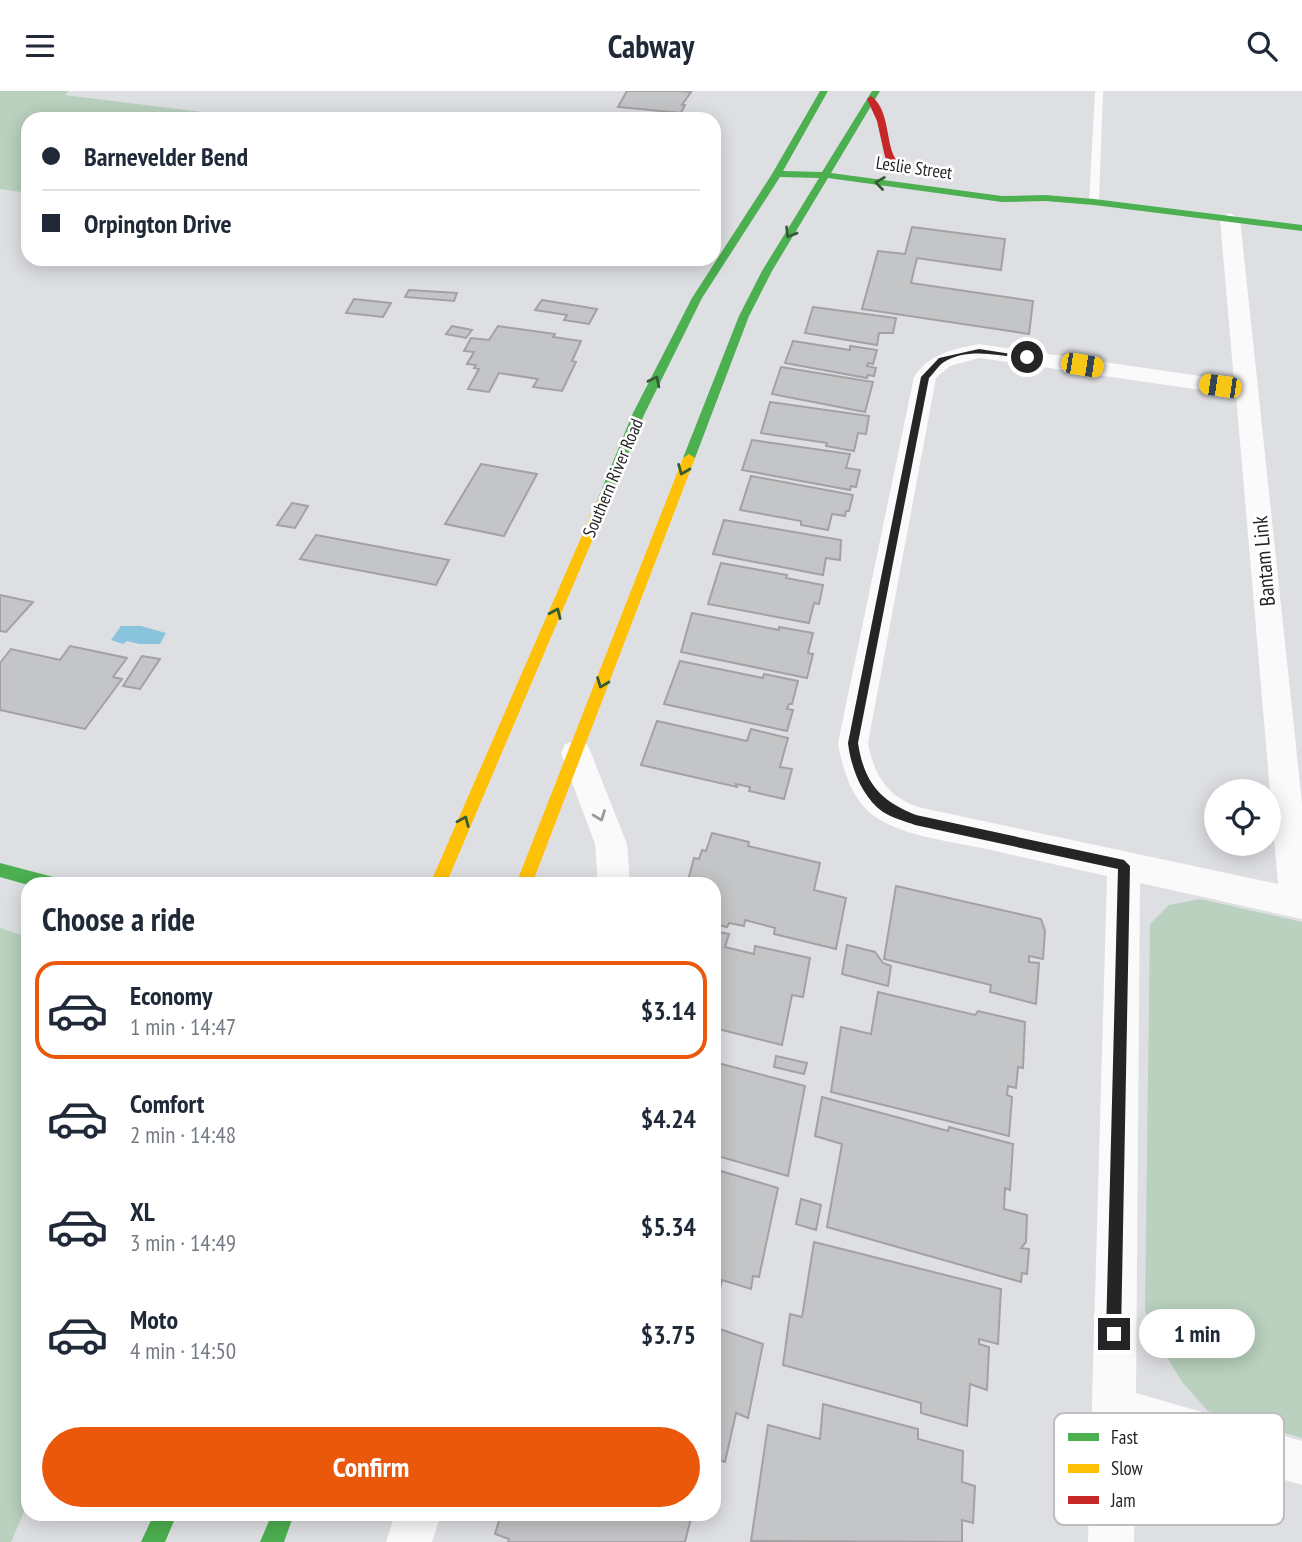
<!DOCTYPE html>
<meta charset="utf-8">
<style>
:root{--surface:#fff;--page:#f6f6f7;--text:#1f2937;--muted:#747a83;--line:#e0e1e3;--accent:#ea580c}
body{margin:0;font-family:"PT Sans Narrow",sans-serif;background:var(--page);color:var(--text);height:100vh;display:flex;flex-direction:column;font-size:26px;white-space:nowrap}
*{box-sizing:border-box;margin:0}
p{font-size:23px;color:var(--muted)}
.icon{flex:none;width:38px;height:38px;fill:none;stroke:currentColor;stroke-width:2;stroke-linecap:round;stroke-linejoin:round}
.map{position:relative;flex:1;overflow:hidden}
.details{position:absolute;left:21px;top:786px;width:700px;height:644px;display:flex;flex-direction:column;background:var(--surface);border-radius:21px;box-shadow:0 4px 18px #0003}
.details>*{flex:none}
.banner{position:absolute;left:21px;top:21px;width:700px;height:154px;border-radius:21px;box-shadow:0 4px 18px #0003;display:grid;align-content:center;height:154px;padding:0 21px;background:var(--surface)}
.buttons{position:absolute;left:1204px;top:688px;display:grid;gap:14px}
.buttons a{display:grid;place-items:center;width:77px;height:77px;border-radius:50%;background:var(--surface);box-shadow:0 4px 18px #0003;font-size:35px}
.end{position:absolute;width:32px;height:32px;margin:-16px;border:9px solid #252527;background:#fff;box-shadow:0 0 0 4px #fff}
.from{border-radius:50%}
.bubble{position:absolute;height:49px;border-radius:24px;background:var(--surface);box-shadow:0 4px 18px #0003;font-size:23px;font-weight:700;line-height:49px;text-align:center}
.car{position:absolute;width:21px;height:42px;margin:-21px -10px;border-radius:9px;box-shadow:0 0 5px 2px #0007;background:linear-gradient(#f5c518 24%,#345 0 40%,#f5c518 0 76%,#345 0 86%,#f5c518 0)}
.banner b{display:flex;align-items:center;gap:24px;height:66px;font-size:26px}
.banner b+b{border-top:2px solid var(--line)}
.banner i{width:18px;height:18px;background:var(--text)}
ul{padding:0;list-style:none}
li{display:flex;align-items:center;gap:21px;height:98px;margin:0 14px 10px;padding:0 7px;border:4px solid transparent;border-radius:21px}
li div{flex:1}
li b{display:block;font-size:26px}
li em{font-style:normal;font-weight:700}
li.current{border-color:var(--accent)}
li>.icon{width:63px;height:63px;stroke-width:1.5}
h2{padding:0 21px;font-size:32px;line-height:84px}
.action{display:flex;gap:14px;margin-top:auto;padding:14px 21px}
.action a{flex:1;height:80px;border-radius:42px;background:var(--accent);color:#fff;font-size:28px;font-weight:700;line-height:80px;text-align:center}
header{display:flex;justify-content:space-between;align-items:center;height:91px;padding:0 21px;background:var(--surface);font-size:32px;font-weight:700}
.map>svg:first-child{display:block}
.green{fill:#b9d1be}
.water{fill:#89c4dc}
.building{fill:#c4c5c7;stroke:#a2a2a4;stroke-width:2}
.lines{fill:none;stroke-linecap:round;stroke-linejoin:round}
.lane{fill:#fafafb;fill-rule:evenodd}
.street{fill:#fafafb;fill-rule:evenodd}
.fast{fill:#4caf50;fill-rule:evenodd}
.slow{fill:#ffc107;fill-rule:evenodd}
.jam{fill:#c62828;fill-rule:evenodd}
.oneway{stroke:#355c37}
.oneway2{stroke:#9a9a9c}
.route{fill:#252527}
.labels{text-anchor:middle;stroke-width:5;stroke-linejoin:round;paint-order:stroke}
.far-street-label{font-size:18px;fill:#252527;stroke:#fff}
.street-label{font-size:21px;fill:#252527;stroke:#fff}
.key{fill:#fff;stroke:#bebebe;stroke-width:2}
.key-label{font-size:19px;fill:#252527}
</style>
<header><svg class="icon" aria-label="menu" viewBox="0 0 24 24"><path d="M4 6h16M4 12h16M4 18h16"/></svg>Cabway<svg class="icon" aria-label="search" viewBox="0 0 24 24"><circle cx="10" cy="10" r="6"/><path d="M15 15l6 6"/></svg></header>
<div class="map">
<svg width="1302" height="1451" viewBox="0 0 1302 1451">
<rect width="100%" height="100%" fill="#dedfe2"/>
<path class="green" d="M0 0H69L65 4 225 24 221 28H28V102L0 98Z
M1200 808 1302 831V1347L1208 1320 1182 1291 1162 1258 1145 1219 1150 833 1169 814Z
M0 837 28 846V1412L11 1451H0Z"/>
<path class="water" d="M121 535H141L166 542 160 553H139L127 550 123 553 111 549Z"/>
<path class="building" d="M627 0H680L691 1 682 14H685L681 22 618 16Z
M912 136 1005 148 1001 179 917 167 911 192 1033 210 1029 243 862 218 878 160 905 163Z
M409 199 457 202 454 210 405 206Z
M354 208 391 212 383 226 346 222Z
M542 209 597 218 589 233 564 229 567 224 535 219Z
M813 216 896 227 893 242H879L877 254 805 242Z
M452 235 472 239 466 247 446 243Z
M498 235 555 243 553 246 581 250 572 270 576 271 562 300 533 296 538 288 499 282 489 301 468 298 479 278 474 277 476 274 467 273 474 261 464 260 471 247 489 249Z
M793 250 850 259V255L877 259 873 273 868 272 867 275 876 277 874 285 868 284 867 287 785 272Z
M781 276 873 291 865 321 772 303Z
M770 311 869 325 866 343 858 342 854 360 826 355 827 352 761 342Z
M752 349 850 363 846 377 860 379 856 396 851 395 850 399 742 379Z
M481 373 537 383 504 445 445 433Z
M751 385 853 404 849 420H846L845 425 832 423 828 439 801 434V430L740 419Z
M292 412 308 415 295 437 277 434Z
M724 429 841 449 840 469 826 467 823 484 713 463Z
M316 444 449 469 436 494 300 468Z
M721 472 787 484 786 487 823 494 819 513 814 512 809 532 708 513Z
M0 504 33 511 6 541 0 540Z
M692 522 779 539V536L813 542 808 562 813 563 807 587 681 561Z
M70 555 127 567 113 586 122 588 85 638 0 619V572L11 558 60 569Z
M142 565 160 568 140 598 123 595Z
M680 570 763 587 764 583 798 590 792 613H789L787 618 793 619 787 640 664 613Z
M657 630 747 650 751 638 788 647 780 676 792 678 784 708 749 700 750 696 736 693 737 696 641 674Z
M712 742 749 751 748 755 820 772 814 799 846 807 836 858 774 843 775 837 745 829 744 835 729 832 727 836 714 833V793H687L694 767 699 768 702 759 706 760Z
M896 795 1041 828 1045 840 1043 868 1029 865V871L1039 872 1036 913 990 901 991 894 884 868Z
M714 840 729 843 725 856 754 863 755 855 810 867 803 906 792 904 782 954 714 937Z
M847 854 875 861 883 872 891 875 888 895 842 883Z
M878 901 975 924 978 920 1025 931 1023 977 1018 976 1016 997 1008 995 1007 1004 1012 1006 1009 1045 831 1001 841 936 871 943Z
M776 965 807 972 804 983 774 976Z
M714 971 805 995 788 1085 714 1064Z
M822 1006 948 1040 949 1036 1013 1053 1010 1099 1005 1097 1004 1118 1027 1124 1026 1151 1021 1157 1029 1158 1027 1183 1022 1182 1021 1191 827 1136 842 1053 815 1045Z
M714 1078 778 1097 759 1186 753 1185 751 1198 722 1189 718 1207 714 1205Z
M801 1108 821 1114 816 1139 796 1133Z
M814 1151 1001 1198 998 1253 979 1248V1253L989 1256 987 1299 970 1293 967 1335 921 1322V1312L783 1274 790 1223 802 1226Z
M714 1236 763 1253 748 1327 736 1322 725 1371 714 1367Z
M823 1313 918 1338V1348L963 1360 962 1391 975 1395 973 1432 962 1429V1451L751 1450 768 1334 820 1348Z
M501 1423H692L685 1451H508L509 1448 495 1443Z"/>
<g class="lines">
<path class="lane" d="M1095 0H1103L1099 111 1094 114 1089 111Z"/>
<path class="street" d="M1230 122 1240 128 1302 712V828L1140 792 1136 1302 1302 1350V1394L1135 1346 1134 1451H1088L1107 785C1067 776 1026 767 986 758 951 750 895 745 868 720 850 703 842 676 838 652L914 286C929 263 953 258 979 253L1234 290 1220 128ZM979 267 1236 304 1278 793 918 716C887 705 874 684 868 652L936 287 950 275Z
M576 650 587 653 591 662 627 753 630 793H598L595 753 561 662 565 653Z
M395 1423H441L432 1451H386Z"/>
<path class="fast" d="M820 0H828L783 80 822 81 872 0H880L831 82 1002 105 1045 104 1094 108 1302 134V140L1094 114 1045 110 1002 111 828 87 772 180 749 225 695 367 689 371 685 370 683 367 739 225 762 180 819 87 780 86 702 207 644 324 609 410 603 414 599 413 597 410 632 324 692 207 772 83Z
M0 772 53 786 59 788 61 793 28 794 0 786Z
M154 1423H177L165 1451H141Z
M272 1423H294L284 1451H260Z"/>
<path class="slow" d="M689 363 695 367 532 793H516L683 367Z
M603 406 609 410 446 793H430L597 410Z"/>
<path class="jam" d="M871 5C888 17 886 45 893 63 895 69 902 75 907 80V84H901L885 66 877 30 867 8Z"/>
</g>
<defs><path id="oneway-chevron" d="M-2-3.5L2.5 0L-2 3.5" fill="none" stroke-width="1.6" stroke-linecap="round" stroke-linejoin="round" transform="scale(1.75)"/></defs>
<g class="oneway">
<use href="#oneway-chevron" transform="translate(880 92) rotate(-172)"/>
<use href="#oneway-chevron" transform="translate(790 142) rotate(121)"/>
<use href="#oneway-chevron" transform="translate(655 290) rotate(-63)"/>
<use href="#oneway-chevron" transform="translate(683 379) rotate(112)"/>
<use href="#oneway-chevron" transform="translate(556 522) rotate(-66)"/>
<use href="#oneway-chevron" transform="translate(602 592) rotate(111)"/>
<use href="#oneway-chevron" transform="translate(464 730) rotate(-67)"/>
</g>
<use class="oneway2" href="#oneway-chevron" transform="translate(600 725) rotate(69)"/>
<path class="route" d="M979 258 1031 266 1027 268C1001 265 968 256 944 271 939 274 934 282 929 287L858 652C864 691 880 710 916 724L1124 769 1130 775 1121 1243 1119 1248 1114 1250 1108 1248 1106 1243 1118 778 915 734C905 730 892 727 883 721 862 706 851 677 848 652L921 286 939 267Z"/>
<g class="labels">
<g class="far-street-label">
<text transform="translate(914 77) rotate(8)" y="6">Leslie Street</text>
<text transform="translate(613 387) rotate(-67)" y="6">Southern River Road</text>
</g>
<g class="street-label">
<text transform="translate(1264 470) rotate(-95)" y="7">Bantam Link</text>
</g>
</g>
<rect x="1054" y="1322" width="230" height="112" rx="10" class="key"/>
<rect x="1068" y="1342" width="31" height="8" fill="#4caf50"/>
<rect x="1068" y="1373" width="31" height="9" fill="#ffc107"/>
<rect x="1068" y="1405" width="31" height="8" fill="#c62828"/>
<g class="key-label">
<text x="1111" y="1353">Fast</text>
<text x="1111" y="1384">Slow</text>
<text x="1111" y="1416">Jam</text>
</g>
</svg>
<div class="buttons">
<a><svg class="icon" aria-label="locate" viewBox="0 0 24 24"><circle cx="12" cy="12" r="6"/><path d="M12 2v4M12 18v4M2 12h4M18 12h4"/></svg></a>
</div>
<i class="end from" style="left:1027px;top:266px"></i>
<i class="end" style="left:1114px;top:1243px"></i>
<div class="bubble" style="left:1139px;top:1218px;width:116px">1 min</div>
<i class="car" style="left:1082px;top:274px;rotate:99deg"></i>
<i class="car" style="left:1220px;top:295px;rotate:278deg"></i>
<div class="banner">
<b><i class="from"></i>Barnevelder Bend</b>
<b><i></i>Orpington Drive</b>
</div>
<section class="details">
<h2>Choose a ride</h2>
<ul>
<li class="current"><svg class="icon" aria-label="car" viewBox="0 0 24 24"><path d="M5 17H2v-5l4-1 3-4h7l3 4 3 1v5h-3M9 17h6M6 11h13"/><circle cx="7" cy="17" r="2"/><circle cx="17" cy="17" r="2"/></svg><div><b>Economy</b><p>1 min · 14:47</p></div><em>$3.14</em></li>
<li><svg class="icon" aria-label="car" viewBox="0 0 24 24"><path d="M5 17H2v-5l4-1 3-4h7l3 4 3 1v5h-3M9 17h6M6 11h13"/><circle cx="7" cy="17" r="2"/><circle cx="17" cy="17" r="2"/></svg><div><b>Comfort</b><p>2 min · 14:48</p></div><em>$4.24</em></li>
<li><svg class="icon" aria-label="car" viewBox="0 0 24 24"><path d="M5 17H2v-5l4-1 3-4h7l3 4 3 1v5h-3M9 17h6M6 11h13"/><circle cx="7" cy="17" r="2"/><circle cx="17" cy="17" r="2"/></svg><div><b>XL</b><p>3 min · 14:49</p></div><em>$5.34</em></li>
<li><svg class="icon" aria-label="car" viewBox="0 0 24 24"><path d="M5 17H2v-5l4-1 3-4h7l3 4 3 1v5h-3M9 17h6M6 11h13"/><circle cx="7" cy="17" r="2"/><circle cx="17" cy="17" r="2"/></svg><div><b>Moto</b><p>4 min · 14:50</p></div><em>$3.75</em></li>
</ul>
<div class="action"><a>Confirm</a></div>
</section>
</div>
